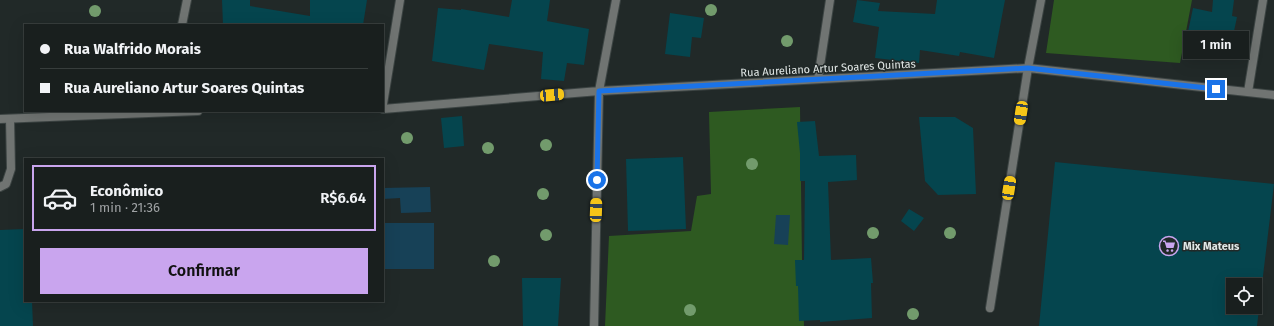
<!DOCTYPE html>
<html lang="pt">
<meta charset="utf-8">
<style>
:root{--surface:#191f1e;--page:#262c2b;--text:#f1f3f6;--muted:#9fa2a4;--line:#373d3c;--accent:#c9a5ee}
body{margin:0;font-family:"Fira Sans",sans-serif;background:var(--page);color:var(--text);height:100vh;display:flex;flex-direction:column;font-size:15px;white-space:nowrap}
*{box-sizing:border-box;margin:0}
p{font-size:13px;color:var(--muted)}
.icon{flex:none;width:22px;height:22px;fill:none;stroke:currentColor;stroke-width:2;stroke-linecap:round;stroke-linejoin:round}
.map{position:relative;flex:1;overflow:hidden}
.panel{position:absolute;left:24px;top:158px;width:360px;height:144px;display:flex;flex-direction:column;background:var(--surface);border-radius:0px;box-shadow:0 4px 16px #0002,0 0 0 1px var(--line)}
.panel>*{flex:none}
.top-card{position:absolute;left:24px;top:24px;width:360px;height:88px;border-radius:0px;box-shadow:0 4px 16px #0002,0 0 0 1px var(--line);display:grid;align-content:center;height:88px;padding:0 16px;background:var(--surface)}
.buttons{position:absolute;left:1226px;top:278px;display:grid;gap:8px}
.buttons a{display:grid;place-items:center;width:36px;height:36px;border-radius:0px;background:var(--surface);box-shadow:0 4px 16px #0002,0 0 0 1px var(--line);font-size:20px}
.end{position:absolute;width:18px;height:18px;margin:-9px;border:5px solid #1a73e8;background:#fff;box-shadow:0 0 0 2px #fff}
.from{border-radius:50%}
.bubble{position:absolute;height:28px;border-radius:0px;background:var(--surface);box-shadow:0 4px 16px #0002,0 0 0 1px var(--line);font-size:13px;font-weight:600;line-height:28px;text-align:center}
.car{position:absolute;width:12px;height:24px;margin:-12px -6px;border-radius:5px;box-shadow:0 0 3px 1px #0007;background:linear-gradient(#f5c518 24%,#345 0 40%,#f5c518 0 76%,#345 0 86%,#f5c518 0)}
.top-card b{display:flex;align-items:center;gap:14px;height:38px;font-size:15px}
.top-card b+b{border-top:1px solid var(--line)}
.top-card i{width:10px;height:10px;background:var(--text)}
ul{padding:7px 0 0;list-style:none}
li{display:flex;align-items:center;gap:12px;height:66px;margin:0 8px 6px;padding:0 8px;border:2px solid transparent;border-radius:0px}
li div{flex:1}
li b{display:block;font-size:15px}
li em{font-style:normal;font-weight:600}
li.on{border-color:var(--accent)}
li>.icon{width:36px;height:36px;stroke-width:1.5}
.cta{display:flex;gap:8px;margin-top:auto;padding:8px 16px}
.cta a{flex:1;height:46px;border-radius:0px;background:var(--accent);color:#111;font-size:16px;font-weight:600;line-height:46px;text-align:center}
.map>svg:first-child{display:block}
.forest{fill:#2e5a21}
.water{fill:#174157}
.building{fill:#05454e;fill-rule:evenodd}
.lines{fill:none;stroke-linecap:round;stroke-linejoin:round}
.service-casing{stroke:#3c4443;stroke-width:10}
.minor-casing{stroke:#3c4443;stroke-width:10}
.service{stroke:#707472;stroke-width:8}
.minor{stroke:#707472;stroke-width:8}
.tree{fill:#729b6c}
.route{stroke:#1a73e8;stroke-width:5}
.labels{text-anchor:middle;stroke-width:3;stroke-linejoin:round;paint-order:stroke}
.street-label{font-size:11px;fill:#e1e7e6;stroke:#212928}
.poi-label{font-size:11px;font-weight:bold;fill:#e1e7e6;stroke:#212928;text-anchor:start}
</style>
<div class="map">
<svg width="1274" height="326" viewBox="0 0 1274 326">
<rect width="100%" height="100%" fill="#212928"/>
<path class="forest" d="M1054 0H1192L1180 63 1046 53Z
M800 107 802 260 804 326H605L609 236 691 231 697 196 711 194 709 112Z"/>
<path class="water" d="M430 187 431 212 401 213 400 198 383 199V188Z
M776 215H790L788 245 774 244Z
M383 223H434V269H383Z"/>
<path class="building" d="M222 0H250V6L310 16V0H367L363 25H223Z
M512 0H550L547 21 589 29 584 65 567 63 564 81 541 79 543 52 489 44 484 70 432 61 438 8 461 10V9L509 17Z
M857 0 880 3 878 11 935 14 937 0H1005L994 58 960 52 959 56 920 50 919 63 875 58 879 27 853 22Z
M1213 0H1234L1232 16 1237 17 1228 60 1184 51 1193 8 1212 12Z
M670 13 704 18 701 38 692 37 690 57 665 54Z
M462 116 464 146 444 148 441 118Z
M919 117H955L973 128 976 194 938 195 925 181Z
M815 121 819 156 856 155 857 180 828 182 831 260 871 258 873 283H871L872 318 820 322V320L799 321 798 286H796L795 260H804L805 181H800V153L797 122Z
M683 157 686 229 628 231 626 159Z
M1055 162 1274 184 1257 326H1039ZM1233 285H1255V307H1233Z
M909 209 924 218 914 231 901 221Z
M25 229V301H32L33 326H0V230Z
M522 278H561L558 326H523Z"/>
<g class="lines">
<defs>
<path id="service" d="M0 187 6 184 11 169 10 119"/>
<path id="minor" d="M182 25 187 0
M818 79 830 0
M1248 92 1263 0
M383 104 400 0
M383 109 599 91 1028 68 1274 95
M0 119 198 111
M990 308 1028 68 1041 0
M594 326 599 91 616 0"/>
</defs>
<use href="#service" class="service-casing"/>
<use href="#minor" class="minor-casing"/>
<use href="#service" class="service"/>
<use href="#minor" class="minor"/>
</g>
<g class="tree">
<circle cx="711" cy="10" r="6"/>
<circle cx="95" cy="11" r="6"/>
<circle cx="787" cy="41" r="6"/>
<circle cx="407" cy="138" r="6"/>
<circle cx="546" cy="145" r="6"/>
<circle cx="488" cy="148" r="6"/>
<circle cx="752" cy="164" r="6"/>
<circle cx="543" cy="194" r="6"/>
<circle cx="873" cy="233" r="6"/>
<circle cx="950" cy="233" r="6"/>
<circle cx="546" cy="235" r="6"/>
<circle cx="494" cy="261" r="6"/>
<circle cx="690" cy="310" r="6"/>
<circle cx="913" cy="314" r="6"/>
</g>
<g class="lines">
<path class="route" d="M597 180 599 91 1028 68 1216 89"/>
</g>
<defs>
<symbol id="supermarket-ring" viewBox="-11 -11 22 22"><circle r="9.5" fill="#212928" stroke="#c9a5ee" stroke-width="1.5"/><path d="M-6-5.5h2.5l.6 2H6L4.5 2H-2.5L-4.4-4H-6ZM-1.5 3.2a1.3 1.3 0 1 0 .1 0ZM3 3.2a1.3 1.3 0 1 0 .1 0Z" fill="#c9a5ee"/></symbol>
</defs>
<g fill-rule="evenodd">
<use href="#supermarket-ring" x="1158" y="235" width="22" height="22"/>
</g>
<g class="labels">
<g class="street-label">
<text transform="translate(828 68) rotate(-3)" y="4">Rua Aureliano Artur Soares Quintas</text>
</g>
<g class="poi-label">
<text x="1183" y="250">Mix Mateus</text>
</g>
</g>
</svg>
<div class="buttons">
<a><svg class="icon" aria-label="locate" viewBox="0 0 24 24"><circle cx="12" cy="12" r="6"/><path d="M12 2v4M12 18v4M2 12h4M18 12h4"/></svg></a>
</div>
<i class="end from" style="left:597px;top:180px"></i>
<i class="end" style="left:1216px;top:89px"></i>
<div class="bubble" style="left:1183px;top:31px;width:66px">1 min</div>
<i class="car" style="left:552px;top:95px;rotate:85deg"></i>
<i class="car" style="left:1021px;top:113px;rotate:189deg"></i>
<i class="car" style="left:1009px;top:188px;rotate:9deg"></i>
<i class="car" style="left:596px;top:210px;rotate:2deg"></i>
<div class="top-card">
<b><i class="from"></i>Rua Walfrido Morais</b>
<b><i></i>Rua Aureliano Artur Soares Quintas</b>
</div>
<section class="panel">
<ul>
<li class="on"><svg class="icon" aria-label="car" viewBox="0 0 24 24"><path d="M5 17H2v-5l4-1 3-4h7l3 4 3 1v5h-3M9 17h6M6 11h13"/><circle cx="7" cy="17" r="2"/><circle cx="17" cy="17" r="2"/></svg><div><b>Econômico</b><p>1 min · 21:36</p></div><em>R$6.64</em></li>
</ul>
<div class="cta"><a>Confirmar</a></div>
</section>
</div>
